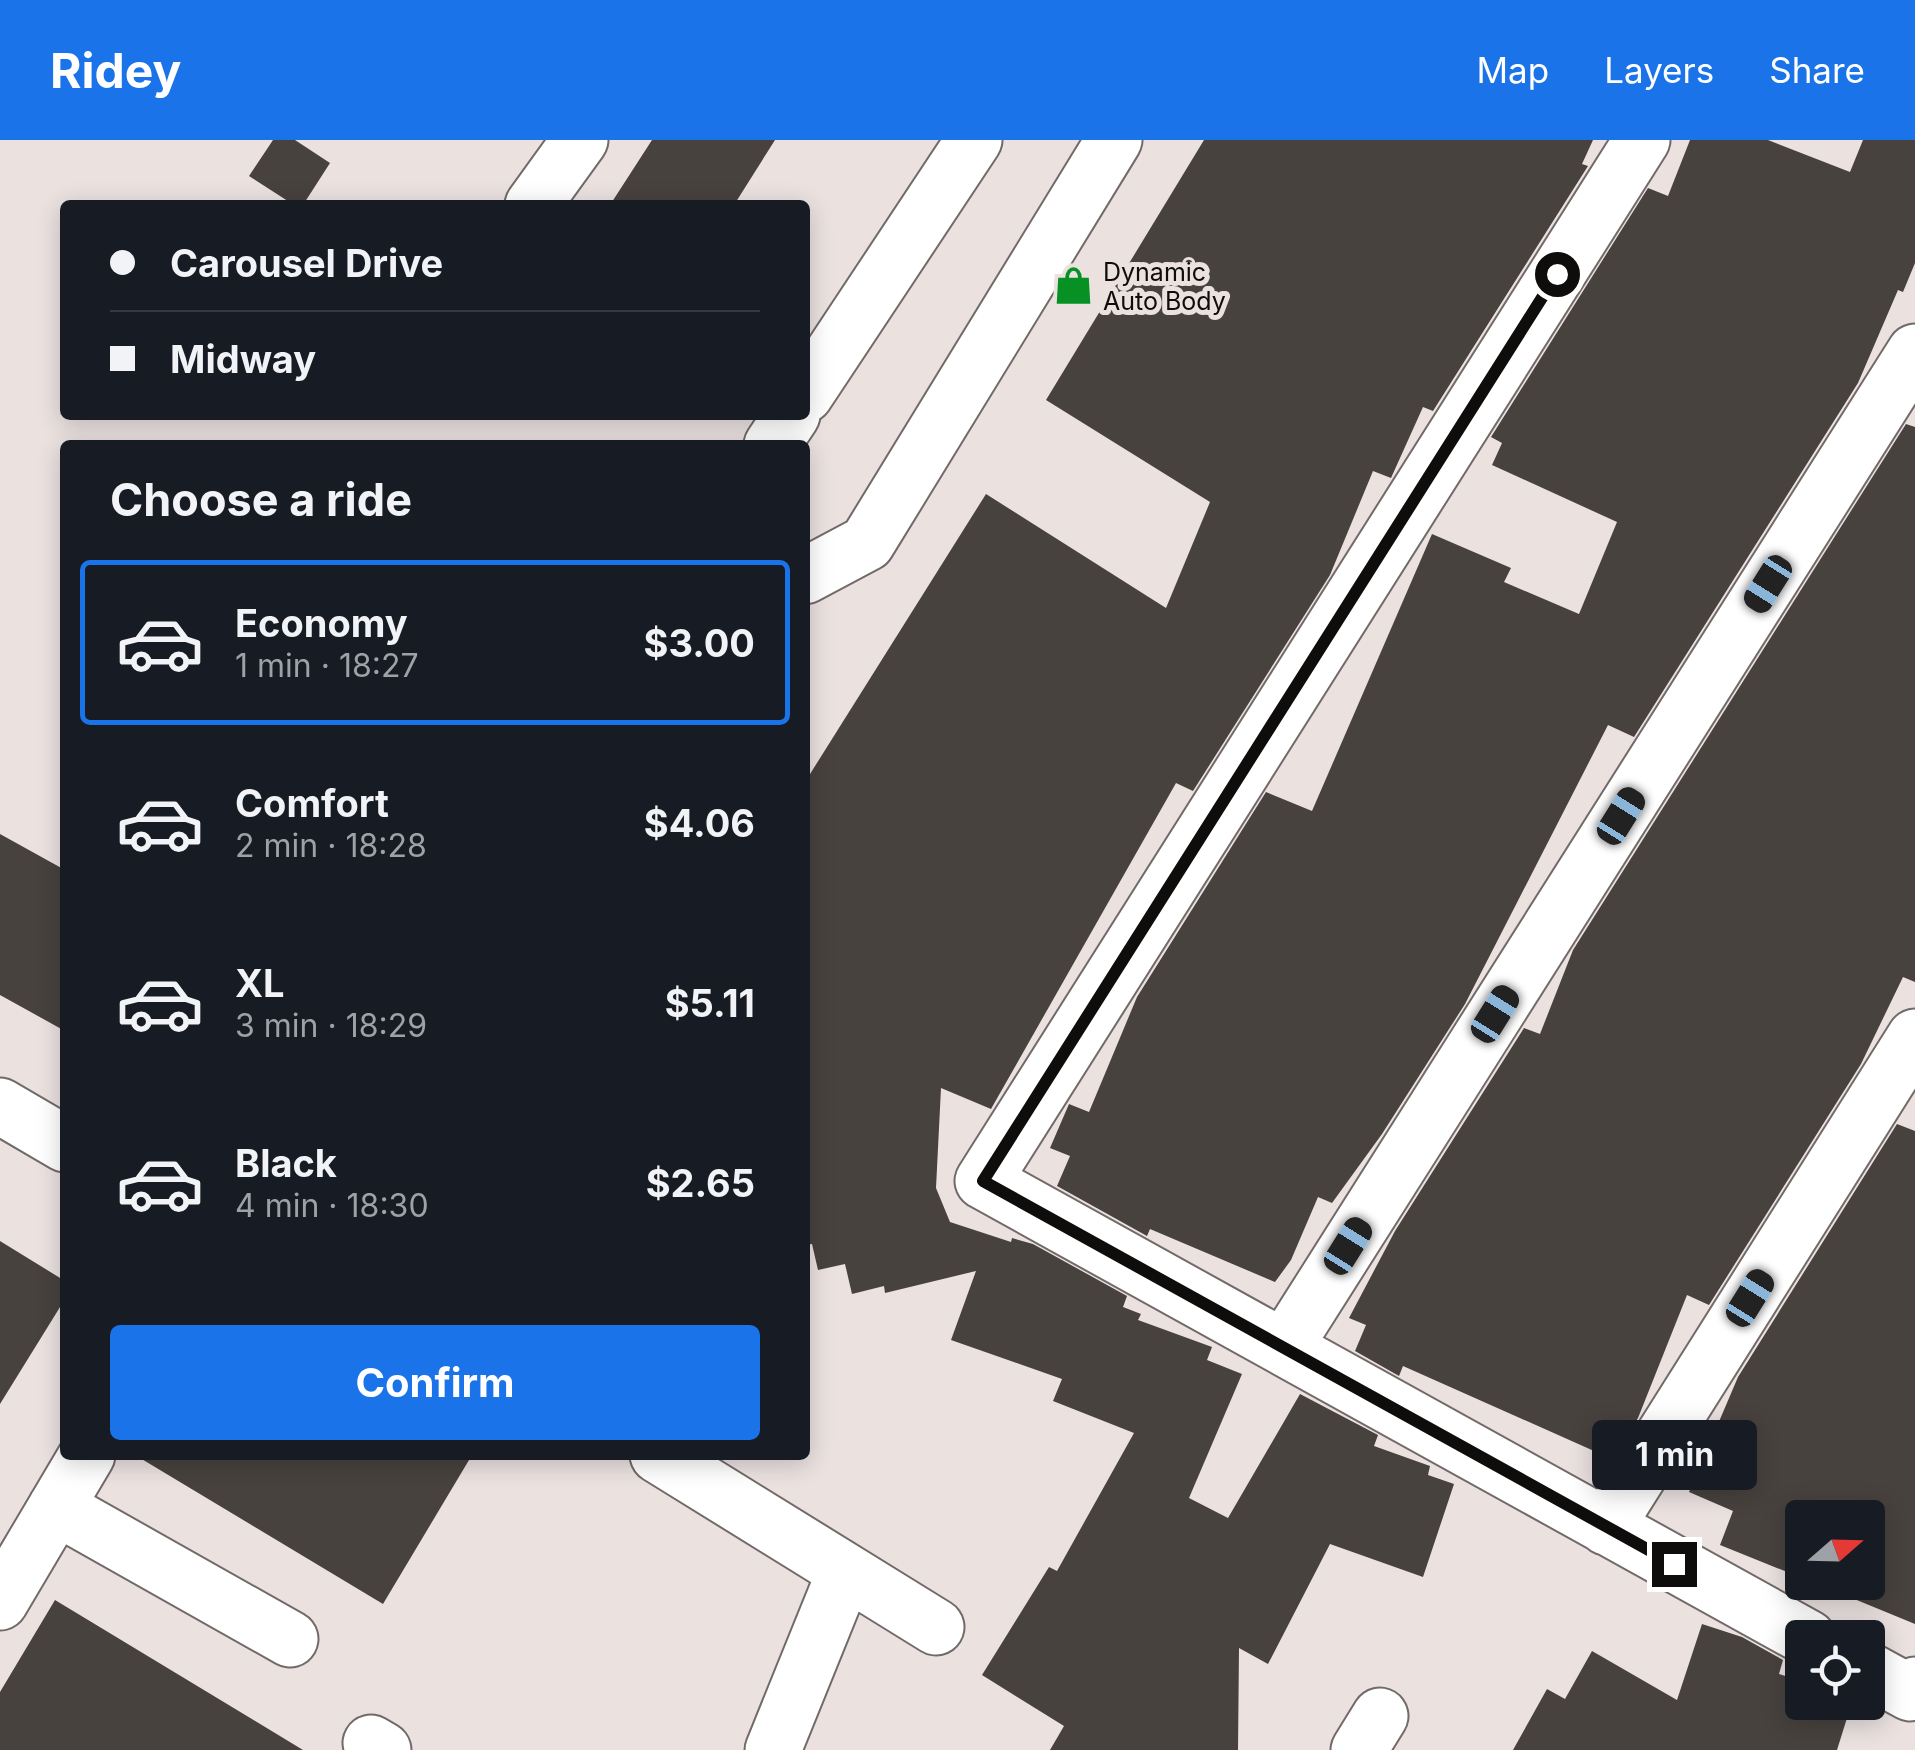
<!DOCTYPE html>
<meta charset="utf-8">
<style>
:root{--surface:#171b24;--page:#242831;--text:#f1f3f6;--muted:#9ea1a6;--line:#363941;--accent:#1a73e8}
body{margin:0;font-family:Inter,sans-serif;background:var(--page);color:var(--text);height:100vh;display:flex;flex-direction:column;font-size:38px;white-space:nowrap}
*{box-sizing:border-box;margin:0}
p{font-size:32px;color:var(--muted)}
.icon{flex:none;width:55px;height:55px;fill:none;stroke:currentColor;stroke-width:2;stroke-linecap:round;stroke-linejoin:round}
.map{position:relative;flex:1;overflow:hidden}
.sheet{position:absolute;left:60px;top:300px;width:750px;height:1020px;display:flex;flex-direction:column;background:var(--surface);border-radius:10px;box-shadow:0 5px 25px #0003}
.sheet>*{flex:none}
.hud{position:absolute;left:60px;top:60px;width:750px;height:220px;border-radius:10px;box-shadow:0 5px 25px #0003;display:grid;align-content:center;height:220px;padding:0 50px;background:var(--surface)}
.needle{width:65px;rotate:70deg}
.controls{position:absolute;left:1785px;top:1360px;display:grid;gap:20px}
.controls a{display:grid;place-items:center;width:100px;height:100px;border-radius:10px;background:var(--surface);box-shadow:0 5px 25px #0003;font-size:50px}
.end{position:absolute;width:45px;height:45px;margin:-22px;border:12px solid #0f0c0c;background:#fff;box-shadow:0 0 0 5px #fff}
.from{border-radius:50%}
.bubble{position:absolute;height:70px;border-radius:10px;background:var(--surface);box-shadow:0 5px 25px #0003;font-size:32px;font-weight:700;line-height:70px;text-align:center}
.car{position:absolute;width:30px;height:60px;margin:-30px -15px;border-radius:12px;box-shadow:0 0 8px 2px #0007;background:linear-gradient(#222 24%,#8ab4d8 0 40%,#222 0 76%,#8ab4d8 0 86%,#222 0)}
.hud b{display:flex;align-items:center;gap:35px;height:95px;font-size:38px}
.hud b+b{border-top:2px solid var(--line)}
.hud i{width:25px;height:25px;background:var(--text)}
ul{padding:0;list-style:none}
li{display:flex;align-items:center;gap:30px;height:165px;margin:0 20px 15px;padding:0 30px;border:5px solid transparent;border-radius:10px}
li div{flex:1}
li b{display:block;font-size:38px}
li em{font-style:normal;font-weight:700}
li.on{border-color:var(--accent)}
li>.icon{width:90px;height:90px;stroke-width:1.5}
h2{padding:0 50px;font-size:45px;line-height:120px}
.action{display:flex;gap:20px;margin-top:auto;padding:20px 50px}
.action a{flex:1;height:115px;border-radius:10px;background:var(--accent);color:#fff;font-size:40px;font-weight:700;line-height:115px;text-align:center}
header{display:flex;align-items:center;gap:60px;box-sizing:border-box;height:140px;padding:0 50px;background:var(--accent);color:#fff}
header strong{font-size:48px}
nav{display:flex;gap:55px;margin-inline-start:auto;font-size:35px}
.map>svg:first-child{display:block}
.building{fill:#47423e}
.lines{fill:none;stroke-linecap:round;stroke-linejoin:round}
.minor-casing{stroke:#726a68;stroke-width:59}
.minor{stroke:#fff;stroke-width:55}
.route{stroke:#0f0c0c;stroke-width:12}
.labels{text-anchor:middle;stroke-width:10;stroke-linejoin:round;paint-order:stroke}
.poi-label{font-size:25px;fill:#0f0c0c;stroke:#ebe2e0;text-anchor:start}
</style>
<header>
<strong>Ridey</strong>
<nav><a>Map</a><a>Layers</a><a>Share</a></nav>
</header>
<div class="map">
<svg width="1915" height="1610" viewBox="0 0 1915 1610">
<rect width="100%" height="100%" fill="#ebe2e0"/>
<path class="building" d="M273 0H295L330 23 303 65H294L249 36Z
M652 0H775L734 65H610Z
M1204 0H1593L1582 24 1588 26 1433 271 1423 267 1391 338 1373 331 1330 435 1193 651 1176 643 991 969 941 948 936 1048 950 1082 1011 1102 1012 1098 1033 1104 1127 1156 1123 1167 1141 1174 1138 1180 1212 1207 1207 1220 1242 1234 1189 1358 1228 1378 1300 1254 1378 1295 1374 1306 1430 1326 1428 1335 1454 1344 1423 1437 1330 1404 1268 1524 1239 1508 1238 1610H1050L1064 1586 982 1535 1049 1427 1057 1431 1134 1293 1053 1261 1062 1239 951 1200 976 1131 885 1153 884 1146 852 1154 845 1124 818 1130 812 1104 805 1105V642L986 354 1166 468 1210 362 1046 260Z
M1690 0H1768L1850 32 1863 0H1915V123L1903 152 1898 150 1858 243 1634 597 1608 585 1465 864 1382 994 1332 1063 1318 1057 1291 1120 1275 1142 1150 1089 1147 1096 1057 1046 1070 1016 1050 1008 1069 964 1089 972 1137 857 1266 652 1312 671 1432 394 1511 428 1504 442 1579 474 1617 382 1492 325 1502 303 1491 297 1648 48 1668 56Z
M1906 284 1915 287V842L1903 837 1861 924 1709 1165 1687 1155 1638 1278 1612 1319 1403 1226 1399 1236 1355 1211 1366 1185 1349 1178 1395 1091 1524 888 1540 894 1573 810Z
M0 694 65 730V891L0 855Z
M1897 984 1915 991V1484L1813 1442H1868V1378H1802V1438L1720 1405 1733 1371 1689 1352 1738 1237Z
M0 1101 65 1141V1159L0 1264Z
M135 1315H472L383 1464Z
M55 1460 303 1610H0V1552Z
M1702 1484 1742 1497 1783 1520 1779 1534 1802 1541V1562H1852L1837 1610H1513L1547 1549 1565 1559 1592 1511 1677 1560Z"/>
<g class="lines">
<defs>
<path id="minor" d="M1642 0 983 1041 1808 1498
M533 65 580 0
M805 255 974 0
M772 305 792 275
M805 436 867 403 1114 0
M0 966 65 1004
M1285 1206 1915 212
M658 1315 936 1487
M56 1367 290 1499
M1606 1387 1915 897
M0 1462 87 1315
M1868 1530 1910 1553 1915 1545
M371 1603 383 1610
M773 1610 845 1432
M1359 1610 1380 1576"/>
</defs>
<use href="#minor" class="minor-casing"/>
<use href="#minor" class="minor"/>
</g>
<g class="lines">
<path class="route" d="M1557 134 983 1041 1674 1424"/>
</g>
<defs>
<symbol id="shop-bare" viewBox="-9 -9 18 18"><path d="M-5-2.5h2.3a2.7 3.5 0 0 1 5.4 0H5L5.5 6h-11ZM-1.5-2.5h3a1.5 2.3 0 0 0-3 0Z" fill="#079124" stroke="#ebe2e0" stroke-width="2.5" paint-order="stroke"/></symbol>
</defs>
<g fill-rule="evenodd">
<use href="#shop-bare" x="1046" y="118" width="55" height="55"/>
</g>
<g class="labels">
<g class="poi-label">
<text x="1103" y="141">Dynamic<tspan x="1103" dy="29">Auto Body</tspan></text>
</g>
</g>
</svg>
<div class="controls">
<a><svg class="needle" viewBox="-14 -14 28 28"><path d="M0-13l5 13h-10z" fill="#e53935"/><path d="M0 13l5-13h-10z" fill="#9ea1a6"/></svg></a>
<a><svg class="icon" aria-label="locate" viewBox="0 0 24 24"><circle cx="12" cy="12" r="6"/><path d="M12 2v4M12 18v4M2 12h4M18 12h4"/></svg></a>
</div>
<i class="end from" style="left:1557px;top:134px"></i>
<i class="end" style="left:1674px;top:1424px"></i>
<div class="bubble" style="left:1592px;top:1280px;width:165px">1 min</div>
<i class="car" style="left:1768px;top:444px;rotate:212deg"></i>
<i class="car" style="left:1621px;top:676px;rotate:32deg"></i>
<i class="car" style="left:1495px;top:874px;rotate:32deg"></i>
<i class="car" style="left:1348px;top:1106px;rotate:32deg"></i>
<i class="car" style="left:1750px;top:1158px;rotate:32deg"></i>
<div class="hud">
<b><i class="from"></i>Carousel Drive</b>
<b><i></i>Midway</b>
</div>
<section class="sheet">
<h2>Choose a ride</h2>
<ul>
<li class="on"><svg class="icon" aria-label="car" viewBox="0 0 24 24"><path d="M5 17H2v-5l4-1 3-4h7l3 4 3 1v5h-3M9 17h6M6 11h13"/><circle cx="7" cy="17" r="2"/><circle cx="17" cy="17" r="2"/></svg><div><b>Economy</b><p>1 min · 18:27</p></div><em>$3.00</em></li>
<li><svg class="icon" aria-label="car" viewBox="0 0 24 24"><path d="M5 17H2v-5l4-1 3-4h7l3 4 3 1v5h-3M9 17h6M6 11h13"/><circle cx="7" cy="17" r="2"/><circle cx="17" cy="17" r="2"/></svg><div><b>Comfort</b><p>2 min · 18:28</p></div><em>$4.06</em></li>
<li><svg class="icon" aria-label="car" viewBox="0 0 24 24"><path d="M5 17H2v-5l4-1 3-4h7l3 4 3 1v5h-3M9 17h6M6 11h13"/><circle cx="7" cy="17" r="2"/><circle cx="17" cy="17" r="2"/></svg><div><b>XL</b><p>3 min · 18:29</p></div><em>$5.11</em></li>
<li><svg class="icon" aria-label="car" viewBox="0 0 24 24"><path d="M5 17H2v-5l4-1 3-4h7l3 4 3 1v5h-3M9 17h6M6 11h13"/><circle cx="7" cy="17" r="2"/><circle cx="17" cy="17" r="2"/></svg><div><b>Black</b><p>4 min · 18:30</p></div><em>$2.65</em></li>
</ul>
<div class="action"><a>Confirm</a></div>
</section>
</div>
